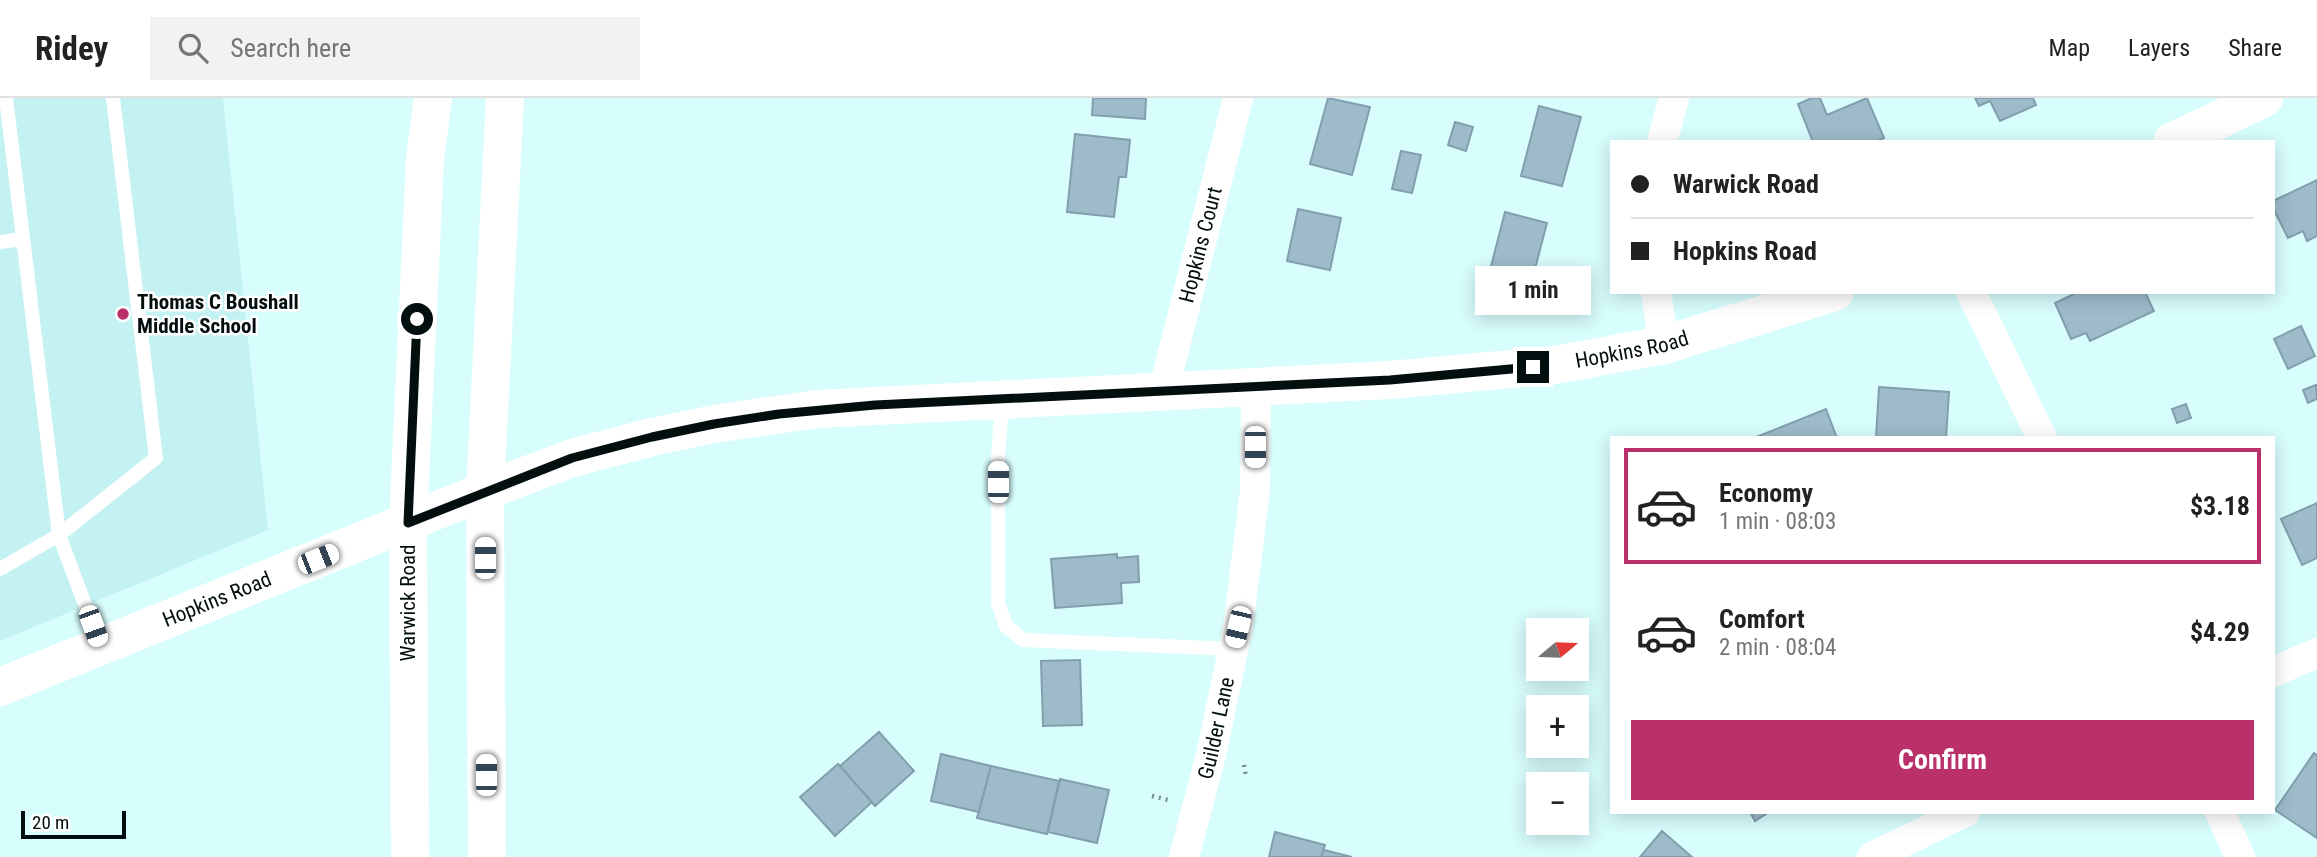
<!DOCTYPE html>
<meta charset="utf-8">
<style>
:root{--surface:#fff;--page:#f2f2f2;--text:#222;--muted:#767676;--line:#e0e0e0;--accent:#ba306a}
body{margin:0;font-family:"Roboto Condensed",sans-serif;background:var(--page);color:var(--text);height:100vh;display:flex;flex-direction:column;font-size:26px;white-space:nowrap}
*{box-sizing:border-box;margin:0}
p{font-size:23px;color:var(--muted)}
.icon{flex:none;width:38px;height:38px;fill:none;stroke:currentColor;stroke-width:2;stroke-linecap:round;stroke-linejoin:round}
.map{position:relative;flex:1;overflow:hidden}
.drawer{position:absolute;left:1610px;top:338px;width:665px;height:378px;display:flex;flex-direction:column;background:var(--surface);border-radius:0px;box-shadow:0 4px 18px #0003}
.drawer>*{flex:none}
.guide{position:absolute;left:1610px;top:42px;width:665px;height:154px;border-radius:0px;box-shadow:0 4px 18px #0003;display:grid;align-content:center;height:154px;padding:0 21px;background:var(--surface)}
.needle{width:46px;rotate:71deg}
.tools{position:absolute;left:1526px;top:520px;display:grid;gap:14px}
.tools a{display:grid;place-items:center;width:63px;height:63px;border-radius:0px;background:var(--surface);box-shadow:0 4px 18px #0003;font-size:35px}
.scale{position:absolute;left:21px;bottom:18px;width:105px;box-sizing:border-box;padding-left:7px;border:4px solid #030e0f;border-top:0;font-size:19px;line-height:24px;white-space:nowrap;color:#030e0f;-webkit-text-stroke:5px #fff;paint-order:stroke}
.end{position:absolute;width:32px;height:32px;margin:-16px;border:9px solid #030e0f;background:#fff;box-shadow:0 0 0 4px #fff}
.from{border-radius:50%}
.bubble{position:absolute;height:49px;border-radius:0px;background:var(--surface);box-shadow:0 4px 18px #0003;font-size:23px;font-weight:700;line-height:49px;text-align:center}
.car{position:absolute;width:21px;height:42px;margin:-21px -10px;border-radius:9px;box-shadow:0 0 5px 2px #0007;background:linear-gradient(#fff 24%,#345 0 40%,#fff 0 76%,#345 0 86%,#fff 0)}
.guide b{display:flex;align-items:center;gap:24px;height:66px;font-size:26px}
.guide b+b{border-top:2px solid var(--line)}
.guide i{width:18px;height:18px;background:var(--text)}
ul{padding:12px 0 0;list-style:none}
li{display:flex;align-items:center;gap:21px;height:116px;margin:0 14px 10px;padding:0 7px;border:4px solid transparent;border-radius:0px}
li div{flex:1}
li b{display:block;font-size:26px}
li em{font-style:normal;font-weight:700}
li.on{border-color:var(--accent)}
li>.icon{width:63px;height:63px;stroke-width:1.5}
.primary-button{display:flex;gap:14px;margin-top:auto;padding:14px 21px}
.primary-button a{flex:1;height:80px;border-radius:0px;background:var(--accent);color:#fff;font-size:28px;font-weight:700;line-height:80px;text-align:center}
header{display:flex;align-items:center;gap:42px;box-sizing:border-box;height:98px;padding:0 35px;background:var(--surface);border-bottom:2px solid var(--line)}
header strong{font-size:33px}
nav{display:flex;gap:38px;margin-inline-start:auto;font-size:24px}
.search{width:490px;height:63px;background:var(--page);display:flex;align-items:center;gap:18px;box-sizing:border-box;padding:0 24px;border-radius:0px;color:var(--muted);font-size:26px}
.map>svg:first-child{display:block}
.built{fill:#c4f2f3}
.building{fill:#9ebbca;stroke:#829fad;stroke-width:2}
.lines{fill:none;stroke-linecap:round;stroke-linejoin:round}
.path{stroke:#758e8e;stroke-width:4.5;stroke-dasharray:2 5;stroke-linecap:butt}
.service{stroke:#fff;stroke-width:14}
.minor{stroke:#fff;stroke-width:30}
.secondary{stroke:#fff;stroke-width:38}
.route{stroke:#030e0f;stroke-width:9}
.poi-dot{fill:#ba306a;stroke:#fff;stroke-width:2.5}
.labels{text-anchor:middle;stroke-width:5;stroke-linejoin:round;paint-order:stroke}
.street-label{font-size:21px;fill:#030e0f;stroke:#fff}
.poi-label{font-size:21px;font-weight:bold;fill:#030e0f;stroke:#fff;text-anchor:start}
</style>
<header>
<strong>Ridey</strong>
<div class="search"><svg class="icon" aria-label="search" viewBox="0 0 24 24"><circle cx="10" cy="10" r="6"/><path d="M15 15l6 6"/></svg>Search here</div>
<nav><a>Map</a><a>Layers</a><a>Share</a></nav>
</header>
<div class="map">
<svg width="2317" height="759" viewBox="0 0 2317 759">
<rect width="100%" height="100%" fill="#d8fdfd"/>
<path class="built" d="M0 0H223L268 432 0 543Z"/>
<path class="building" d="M1093 0H1146L1145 21 1092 17Z
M1328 0 1370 9 1352 77 1310 66Z
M1812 0H1820L1827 17 1867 0 1884 40 1875 44H1813L1798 6Z
M1975 0H2033L2036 7 2000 23 1990 3 1979 8Z
M1539 8 1581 19 1562 88 1521 78Z
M1455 24 1473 29 1466 53 1448 47Z
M1075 36 1130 42 1126 79H1119L1114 119 1067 114Z
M1401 53 1421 57 1412 95 1392 91Z
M2317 82V138L2307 143 2303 133 2288 140 2273 110V103Z
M1298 111 1341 120 1330 172 1287 163Z
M1505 114 1547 125 1530 190 1488 180Z
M2078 194H2145L2154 213 2090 243 2086 235 2071 241 2055 205Z
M2301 228 2315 258 2288 271 2274 241Z
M2316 287 2317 301 2308 305 2303 292Z
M1879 289 1949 294 1946 340H1876Z
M2186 306 2191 320 2177 325 2172 311Z
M1826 311 1837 340H1754Z
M2317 405V460L2302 467 2281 421Z
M1117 456V460L1138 458 1139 484 1121 485 1122 505 1055 510 1051 461Z
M1080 562 1082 627 1043 628 1041 563Z
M879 634 914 673 875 708 840 668Z
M2314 655 2317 657V740L2275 712Z
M941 656 991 668 979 714 931 703Z
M838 666 872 704 835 738 800 699Z
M991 668 1059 683 1047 736 977 720Z
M1060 681 1109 692 1097 745 1048 734Z
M1750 714H1769L1755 723Z
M1662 733 1692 759H1640Z
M1275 734 1325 747 1321 759H1269Z
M1324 752 1352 759H1321Z"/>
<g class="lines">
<path class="path" d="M1244 667 1246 679
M1152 698 1168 702"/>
<path class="service" d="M6 0 59 437 156 360 113 0
M0 144 23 141
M1002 303 998 360V505L1006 528 1023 542 1233 551
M0 471 59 437 100 547"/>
<g class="minor">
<path d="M1662 44 1674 0"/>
<path d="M1656 194 1664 247"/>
<path d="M1971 194 2042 340"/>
<path id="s1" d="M1163 294 1238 0"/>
<path d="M2273 574 2317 555"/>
<path d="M2220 714 2240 759"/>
<path id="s2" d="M1184 759 1211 657 1238 529 1255 393 1256 289"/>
<path d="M1872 759 1965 714"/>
</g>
<g class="secondary">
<path d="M2172 44 2264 0"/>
<path id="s3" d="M0 589 485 393 572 360 652 339 714 326 818 311 1390 282 1555 267 1664 247 1835 194"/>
<path d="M410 759 408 425 425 61 433 0"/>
<path d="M487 759 485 393 505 0"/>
</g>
</g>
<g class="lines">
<path class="route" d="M417 221 408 425 572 360 652 339 714 326 779 316 875 307 1390 282 1533 269"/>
</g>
<circle class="poi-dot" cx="123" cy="216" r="7"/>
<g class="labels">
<g class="street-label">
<text dy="7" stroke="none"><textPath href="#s1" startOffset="152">Hopkins Court</textPath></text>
<text dy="7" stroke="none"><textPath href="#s3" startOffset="1684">Hopkins Road</textPath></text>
<text dy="7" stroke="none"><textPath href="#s3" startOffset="234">Hopkins Road</textPath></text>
<text transform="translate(408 505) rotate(-90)" y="7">Warwick Road</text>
<text dy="7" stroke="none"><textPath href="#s2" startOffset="133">Guilder Lane</textPath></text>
</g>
<g class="poi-label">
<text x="137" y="211">Thomas C Boushall<tspan x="137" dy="24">Middle School</tspan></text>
</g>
</g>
</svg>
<div class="tools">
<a><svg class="needle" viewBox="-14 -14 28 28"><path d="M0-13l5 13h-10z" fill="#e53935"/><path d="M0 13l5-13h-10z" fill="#767676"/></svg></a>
<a>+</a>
<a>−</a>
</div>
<div class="scale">20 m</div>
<i class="end from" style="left:417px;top:221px"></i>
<i class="end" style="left:1533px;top:269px"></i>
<div class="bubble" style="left:1475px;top:168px;width:116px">1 min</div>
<i class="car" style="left:1255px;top:349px;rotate:180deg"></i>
<i class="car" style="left:998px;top:384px;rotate:0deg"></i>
<i class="car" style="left:485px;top:460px;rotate:0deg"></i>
<i class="car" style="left:318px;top:461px;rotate:68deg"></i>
<i class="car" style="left:93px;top:528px;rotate:160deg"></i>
<i class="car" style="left:1238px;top:529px;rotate:193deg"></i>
<i class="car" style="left:486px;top:677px;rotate:0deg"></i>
<div class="guide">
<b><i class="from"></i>Warwick Road</b>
<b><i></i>Hopkins Road</b>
</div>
<section class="drawer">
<ul>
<li class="on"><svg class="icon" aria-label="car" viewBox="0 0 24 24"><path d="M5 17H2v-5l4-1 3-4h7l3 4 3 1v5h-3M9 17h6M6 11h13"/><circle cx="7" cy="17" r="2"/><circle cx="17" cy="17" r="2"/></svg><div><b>Economy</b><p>1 min · 08:03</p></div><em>$3.18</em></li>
<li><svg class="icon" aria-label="car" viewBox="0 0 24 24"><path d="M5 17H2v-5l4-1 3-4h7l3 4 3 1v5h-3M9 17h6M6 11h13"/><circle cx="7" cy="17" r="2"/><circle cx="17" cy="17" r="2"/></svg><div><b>Comfort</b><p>2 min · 08:04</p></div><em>$4.29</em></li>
</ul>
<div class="primary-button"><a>Confirm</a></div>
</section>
</div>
